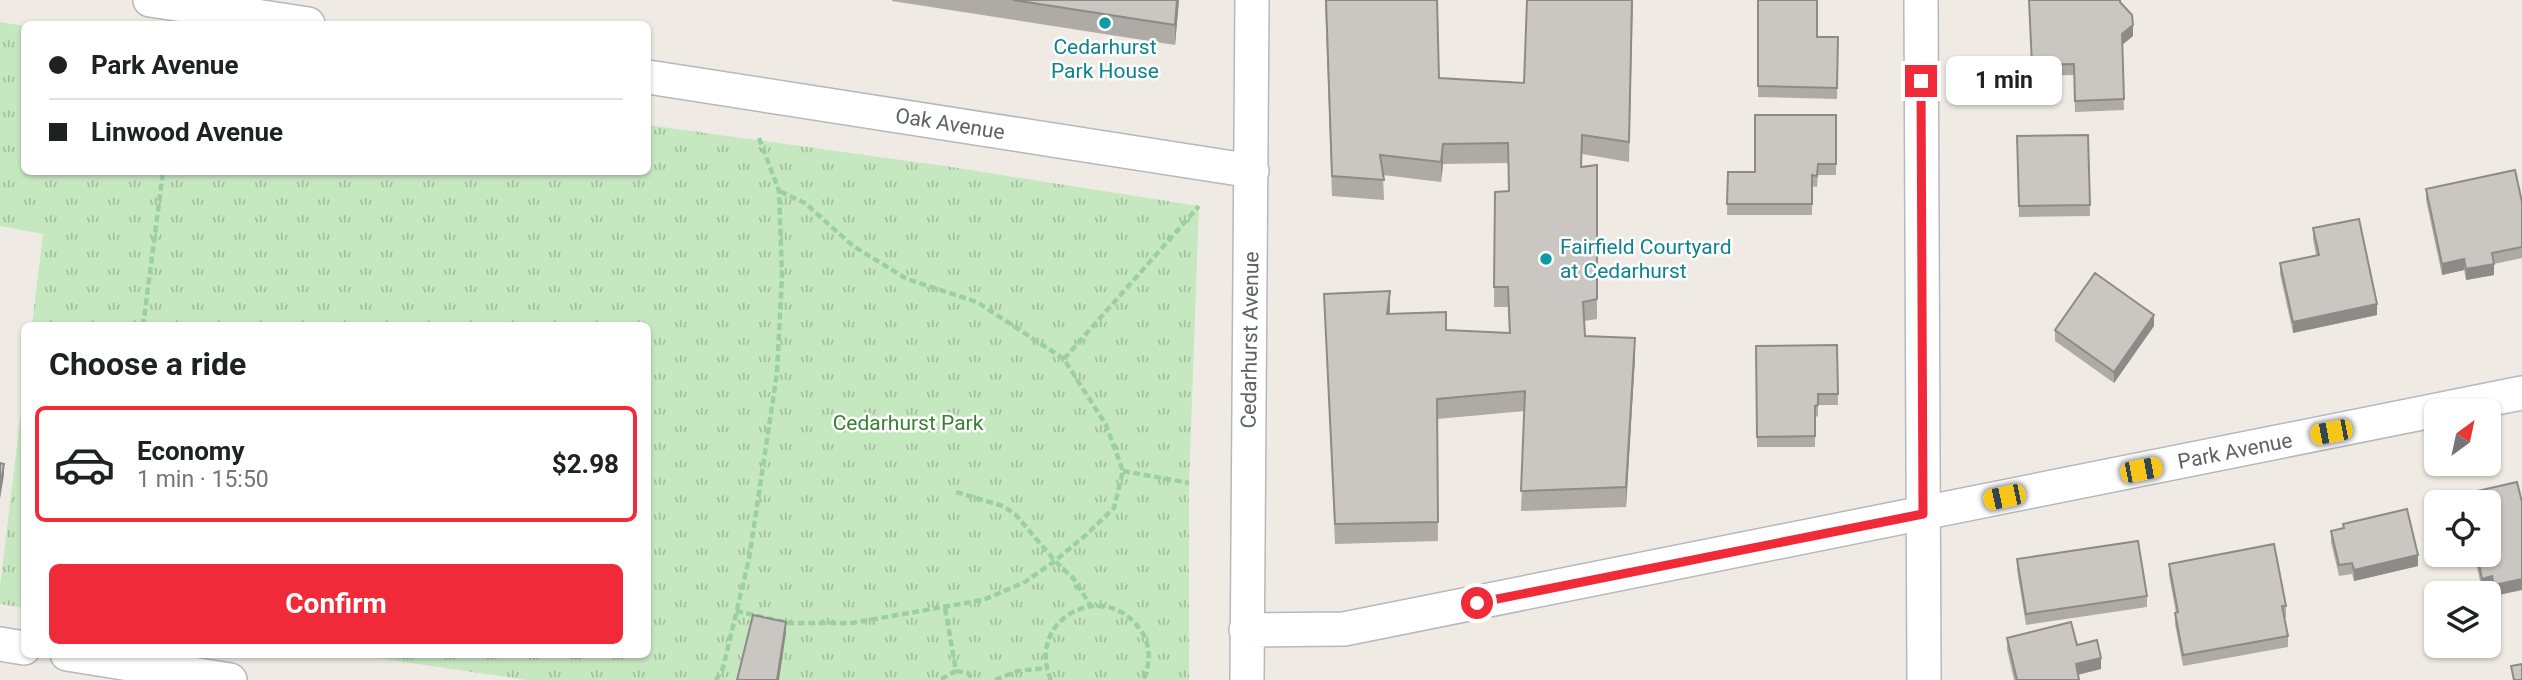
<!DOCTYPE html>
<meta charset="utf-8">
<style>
:root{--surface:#fff;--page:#f2f2f2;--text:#202124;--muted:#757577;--line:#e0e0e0;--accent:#f02a38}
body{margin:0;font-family:Roboto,sans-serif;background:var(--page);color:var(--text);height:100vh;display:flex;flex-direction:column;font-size:26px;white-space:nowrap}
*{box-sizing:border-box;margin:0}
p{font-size:23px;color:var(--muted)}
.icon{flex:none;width:38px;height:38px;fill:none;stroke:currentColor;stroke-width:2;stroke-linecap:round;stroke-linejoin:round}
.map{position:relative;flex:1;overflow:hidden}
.panel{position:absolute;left:21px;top:322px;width:630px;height:336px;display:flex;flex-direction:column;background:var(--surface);border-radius:10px;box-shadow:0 2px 5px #0004}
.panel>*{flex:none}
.banner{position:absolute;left:21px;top:21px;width:630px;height:154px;border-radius:10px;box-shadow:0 2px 5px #0004;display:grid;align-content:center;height:154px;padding:0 28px;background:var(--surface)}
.needle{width:46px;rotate:33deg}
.fabs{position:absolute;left:2424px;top:399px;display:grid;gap:14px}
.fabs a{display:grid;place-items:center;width:77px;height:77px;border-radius:10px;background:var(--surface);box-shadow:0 2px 5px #0004;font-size:35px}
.end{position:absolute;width:32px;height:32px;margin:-16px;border:9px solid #f02a38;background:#fff;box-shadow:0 0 0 4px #fff}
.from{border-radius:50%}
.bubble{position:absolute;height:49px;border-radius:10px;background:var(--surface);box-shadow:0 2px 5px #0004;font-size:23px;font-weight:700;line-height:49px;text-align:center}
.car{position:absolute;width:21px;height:42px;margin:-21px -10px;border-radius:9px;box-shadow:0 0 5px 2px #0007;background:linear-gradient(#f5c518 24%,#345 0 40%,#f5c518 0 76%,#345 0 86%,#f5c518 0)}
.banner b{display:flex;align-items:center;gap:24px;height:66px;font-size:26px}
.banner b+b{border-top:2px solid var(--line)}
.banner i{width:18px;height:18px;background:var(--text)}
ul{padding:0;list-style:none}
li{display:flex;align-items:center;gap:21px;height:116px;margin:0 14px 10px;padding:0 14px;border:4px solid transparent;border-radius:10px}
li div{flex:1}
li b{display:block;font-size:26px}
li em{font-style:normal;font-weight:700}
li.current{border-color:var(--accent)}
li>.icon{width:63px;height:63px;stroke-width:1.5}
h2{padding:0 28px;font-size:32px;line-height:84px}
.cta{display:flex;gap:14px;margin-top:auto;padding:14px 28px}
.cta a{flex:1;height:80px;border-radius:10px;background:var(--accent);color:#fff;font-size:28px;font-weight:700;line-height:80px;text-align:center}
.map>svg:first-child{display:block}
.park{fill:url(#park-tufts)}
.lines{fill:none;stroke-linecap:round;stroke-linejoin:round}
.minor-casing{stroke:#b5b8bc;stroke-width:36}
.path{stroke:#9cd0a4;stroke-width:4.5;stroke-dasharray:7 3.5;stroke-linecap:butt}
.minor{stroke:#fff;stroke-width:33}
.wall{fill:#aeaaa6}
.shaded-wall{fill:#8d8b87}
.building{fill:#cac6c1;stroke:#8d8b87;stroke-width:2}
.route{stroke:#f02a38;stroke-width:9}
.culture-dot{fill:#0f9aa8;stroke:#fff;stroke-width:2.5}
.labels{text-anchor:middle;stroke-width:5;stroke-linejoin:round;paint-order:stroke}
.culture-label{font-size:21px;fill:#0d838f;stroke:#fff}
.street-label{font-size:21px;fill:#5c6266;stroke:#fff}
.park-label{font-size:21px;fill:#398130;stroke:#fff}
</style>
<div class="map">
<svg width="2522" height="680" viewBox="0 0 2522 680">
<defs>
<pattern id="park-tufts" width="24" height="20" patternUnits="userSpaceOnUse" patternTransform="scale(1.75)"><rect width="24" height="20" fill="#c6e8c0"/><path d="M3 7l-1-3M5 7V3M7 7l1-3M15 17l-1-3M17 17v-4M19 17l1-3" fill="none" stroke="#a4bfa0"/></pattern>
</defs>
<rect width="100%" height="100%" fill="#efebe4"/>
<path class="park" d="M0 22 24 26V172H648V125L945 166 1199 206 1189 483V680H527L356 655 648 654V326L32 325 43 234 0 226Z
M24 387V608L0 604V586Z"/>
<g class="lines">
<defs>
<path id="minor" d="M150 0 308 24
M1921 0 1924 680
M648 77 1252 171
M1246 630 1344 629 2522 393
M0 644 24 648
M67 654 230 680
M1247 680 1252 0"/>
</defs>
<use href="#minor" class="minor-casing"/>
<path class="path" d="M143 326 163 172
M1064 359 1199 206
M1123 471 1189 483
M956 492 1003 506 1016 515 1055 561 1074 579 1090 605
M736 611 790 623H852L983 600 1025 582 1055 561 1087 534 1114 508 1123 471 1106 425 1064 359 977 302 907 279 853 246 805 203 779 191
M956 671 968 673 973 680
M716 680 723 668 749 559 777 373 782 275 779 191 759 138
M944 680 943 678 956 671 945 608
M995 680 1018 671 1046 668
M1051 680C1024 618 1108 575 1143 634 1151 647 1150 666 1143 680"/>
<use href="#minor" class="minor"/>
</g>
<path class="wall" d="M892 0H1179L1175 45 892 1Z
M1325 0H1437L1439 78 1524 83 1633 0 1629 162 1582 154V167L1597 165V319L1584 321 1585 336 1635 357 1626 507 1521 511 1525 411 1437 419 1438 541 1335 544 1324 294 1390 310 1389 314 1446 330 1509 333 1508 307H1494L1495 192 1509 191 1508 163 1443 164 1441 182 1383 175 1384 200 1332 196Z
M1758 0 1817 37H1838L1837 99 1758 97Z
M2029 0 2133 36 2122 45 2124 110 2075 112 2074 75 2032 76Z
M1836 115V175H1818L1817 187 1812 186V215H1727L1728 172H1755Z
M2088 135 2090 216 2019 217 2017 136Z
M2426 189 2522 202V258L2494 264V275L2466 280 2464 270 2442 275 2426 200Z
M2313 228 2377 315 2293 333 2280 274V263L2316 255 2313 239Z
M2154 326 2114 383 2055 341V330Z
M1837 345 1838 405H1818V416L1815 417V447H1757L1756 346Z
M2517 482 2494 596 2492 587 2482 590 2475 558 2463 560 2462 555H2488V502H2451V497Z
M2343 524 2418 566 2354 581 2352 574 2339 576 2331 542V531L2343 529Z
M2017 559 2147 596V607L2026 625 2017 570Z
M2169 564 2286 606V617H2284L2288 636V647L2183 666 2175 624V613H2176L2169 575Z
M2007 638 2077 645 2101 669 2078 675 2079 680H2014L2007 649Z"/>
<path class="shaded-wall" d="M1177 0H1179L1175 45V25Z
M2133 25V36L2122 45V34Z
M1443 144V164L1441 182V162Z
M2464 259V270L2442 275V264Z
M2494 264V275L2466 280V269Z
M1390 291V310L1387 334V314Z
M2377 304V315L2293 333V322Z
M2154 315V326L2114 383V372Z
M1635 338V357L1626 507V487Z
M4 464V475L0 499V488Z
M2418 555V566L2354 581V570Z
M2492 576V587L2482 590V579Z
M2522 579V590L2494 596V585Z
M786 622V633L779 680H777Z
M2101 658V669L2076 675V664Z"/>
<path class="building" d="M1013 0H1177L1175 25Z
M1326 0H1437L1439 78 1524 83 1527 0H1632L1629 142 1582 135 1581 167 1597 165V299L1583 302 1585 336 1635 338 1626 487 1521 491 1525 391 1437 399 1438 522 1335 524 1324 294 1390 291 1387 314 1446 312V330L1510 333 1508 287H1494L1495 192 1509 191 1508 143 1443 144 1441 162 1380 155 1384 180 1332 176Z
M1758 0H1817V37H1838L1837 88 1758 86Z
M2029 0H2120V2L2132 15 2133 25 2122 34 2124 99 2075 101 2074 64 2032 65Z
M1755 115H1836V164H1818L1817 176 1812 175V204H1727L1728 172H1755Z
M2088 135 2090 205 2019 206 2017 136Z
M2515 170 2522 202V247L2492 253 2494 264 2466 269 2464 259 2442 264 2426 189Z
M2359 219 2377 304 2293 322 2280 263 2319 255 2313 228Z
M2095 273 2154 315 2114 372 2055 330Z
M1837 345 1838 394H1818V405L1815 406V436L1757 437 1756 346Z
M0 463 4 464 0 488Z
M2517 482 2522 502V579L2494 585 2492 576 2482 579 2477 555H2488V502H2452L2451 497Z
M2407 509 2418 555 2354 570 2352 563 2339 565 2331 531 2344 528 2343 524Z
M2138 541 2147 596 2026 614 2017 559Z
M2274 544 2286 606H2282L2288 636 2183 655 2175 613 2178 612 2169 564Z
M753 615 786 622 777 680H737Z
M2071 622 2077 645 2097 640 2101 658 2076 664 2079 680H2017L2007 638Z
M2522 664V680H2514L2511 666Z"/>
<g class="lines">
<path class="route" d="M1477 603 1923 514 1921 81"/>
</g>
<g class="culture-dot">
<circle cx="1105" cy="23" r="7"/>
<circle cx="1546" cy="259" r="7"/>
</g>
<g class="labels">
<g class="culture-label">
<text x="1105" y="54">Cedarhurst<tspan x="1105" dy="24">Park House</tspan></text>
<text x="1560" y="254" text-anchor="start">Fairfield Courtyard<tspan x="1560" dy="24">at Cedarhurst</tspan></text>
</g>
<g class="street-label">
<text transform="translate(950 124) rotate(9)" y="7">Oak Avenue</text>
<text transform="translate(1250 340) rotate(-89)" y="7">Cedarhurst Avenue</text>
<text transform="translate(2235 451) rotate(-11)" y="7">Park Avenue</text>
</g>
<g class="park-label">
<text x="908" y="430">Cedarhurst Park</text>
</g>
</g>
</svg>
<div class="fabs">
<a><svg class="needle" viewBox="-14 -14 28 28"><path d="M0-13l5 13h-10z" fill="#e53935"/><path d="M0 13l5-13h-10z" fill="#757577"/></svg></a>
<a><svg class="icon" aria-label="locate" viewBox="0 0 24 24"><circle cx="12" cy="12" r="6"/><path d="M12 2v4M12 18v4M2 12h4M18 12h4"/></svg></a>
<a><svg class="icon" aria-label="layers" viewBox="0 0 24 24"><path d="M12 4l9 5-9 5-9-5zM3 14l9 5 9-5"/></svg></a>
</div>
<i class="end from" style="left:1477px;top:603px"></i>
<i class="end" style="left:1921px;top:81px"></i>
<div class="bubble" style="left:1946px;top:56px;width:116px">1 min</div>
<i class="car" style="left:2331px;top:432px;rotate:259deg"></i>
<i class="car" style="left:2141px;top:470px;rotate:79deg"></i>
<i class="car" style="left:2004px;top:497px;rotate:258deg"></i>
<div class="banner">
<b><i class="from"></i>Park Avenue</b>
<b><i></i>Linwood Avenue</b>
</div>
<section class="panel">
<h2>Choose a ride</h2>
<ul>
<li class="current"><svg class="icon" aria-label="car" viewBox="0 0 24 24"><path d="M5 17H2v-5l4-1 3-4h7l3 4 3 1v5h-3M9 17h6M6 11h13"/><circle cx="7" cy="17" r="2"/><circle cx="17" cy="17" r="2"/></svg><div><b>Economy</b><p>1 min · 15:50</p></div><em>$2.98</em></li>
</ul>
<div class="cta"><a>Confirm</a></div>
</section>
</div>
